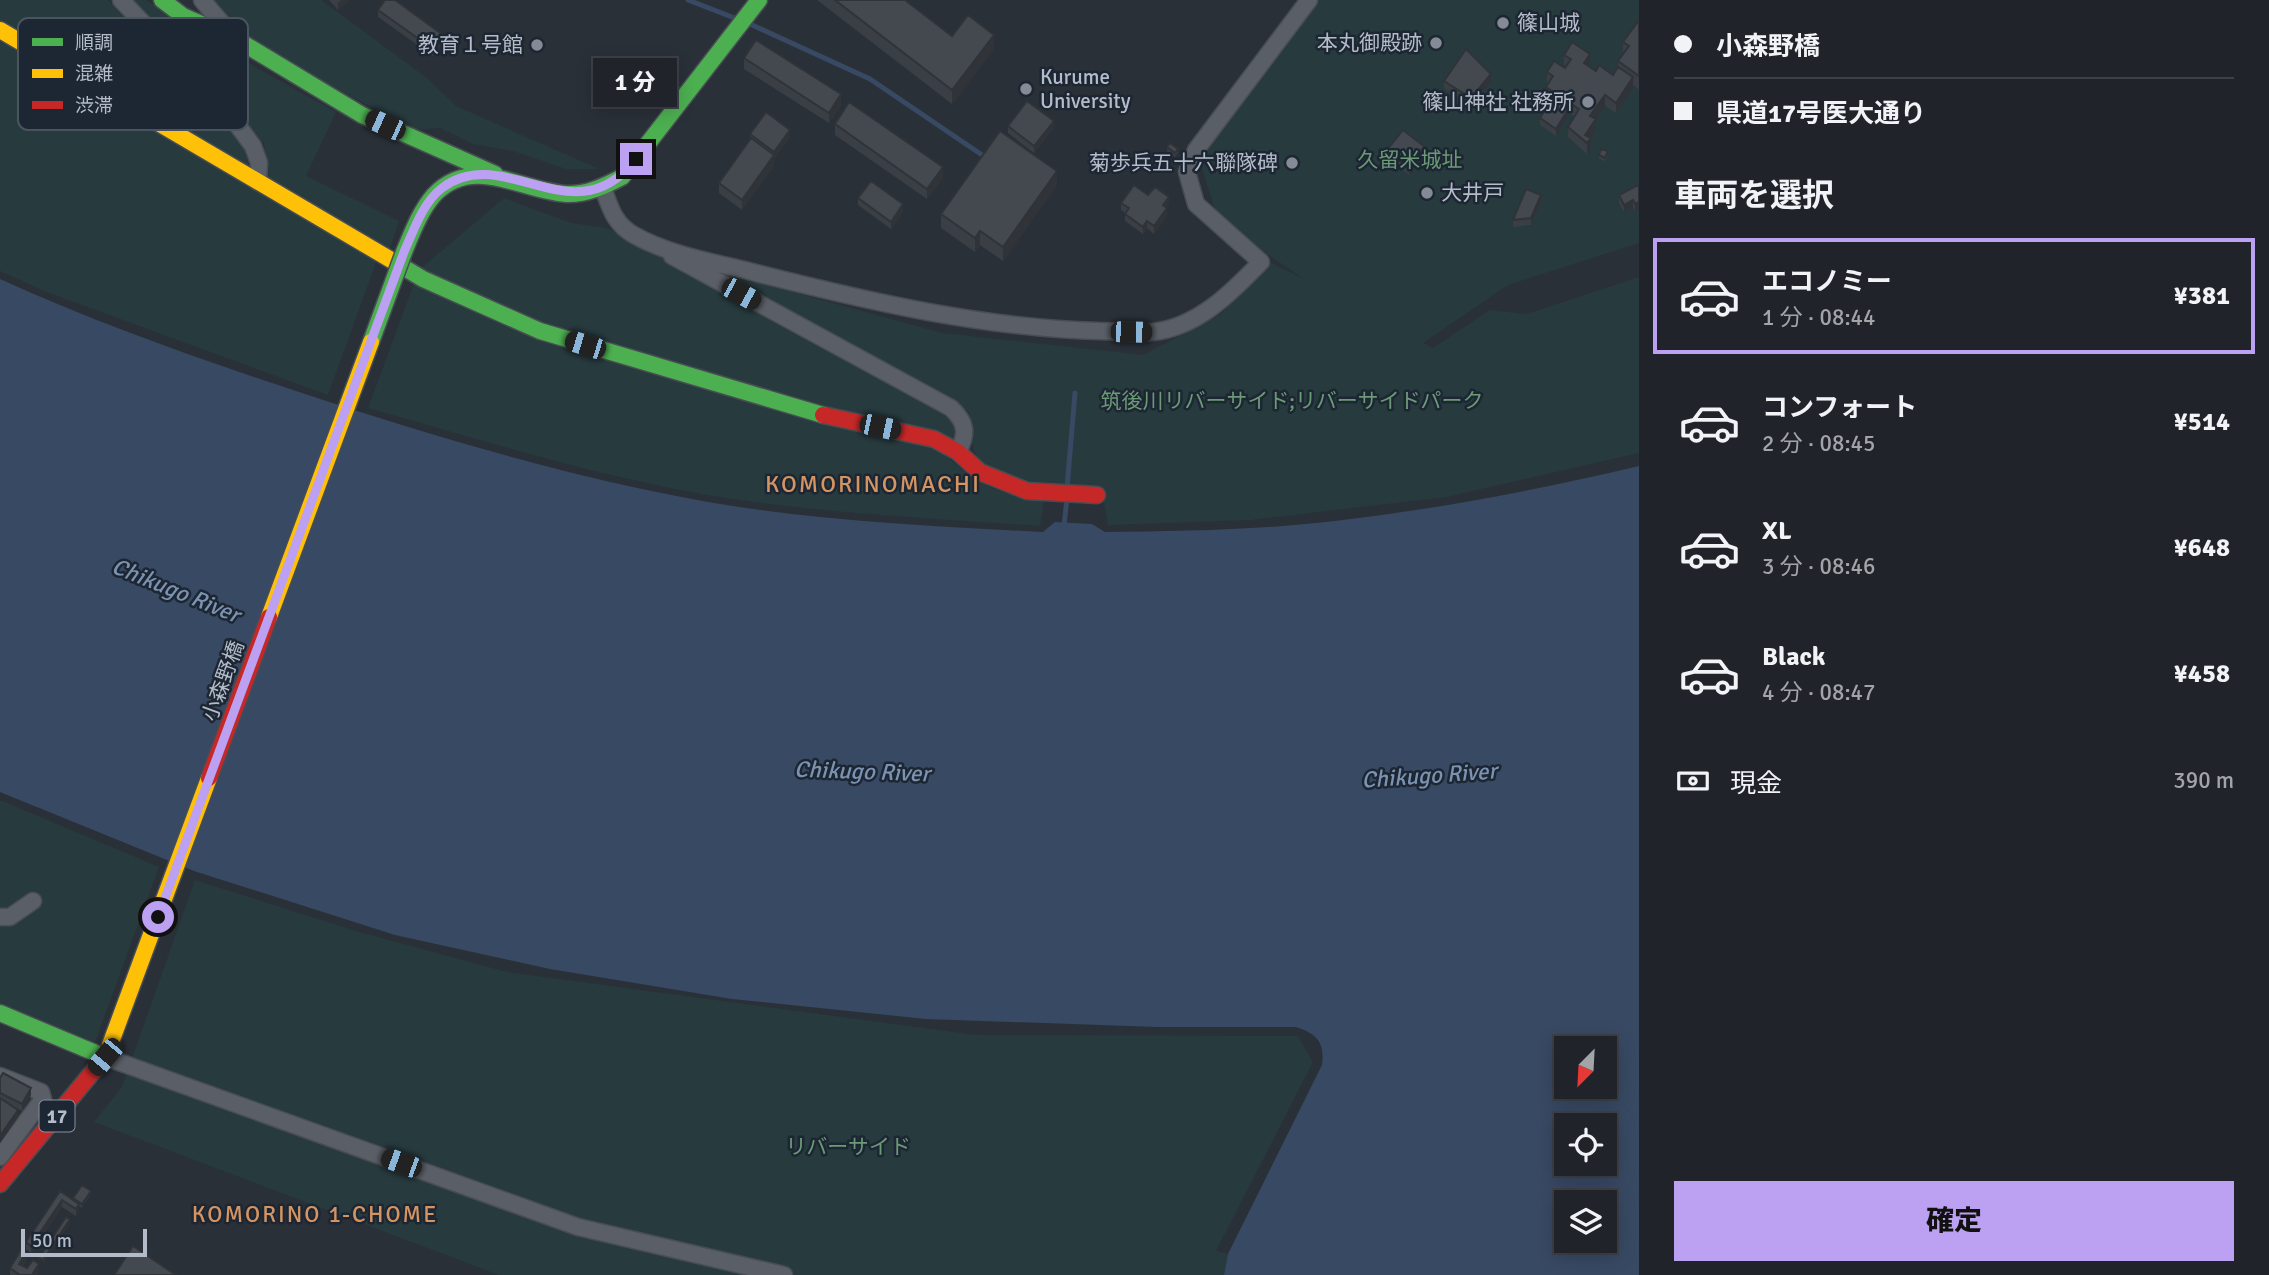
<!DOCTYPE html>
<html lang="ja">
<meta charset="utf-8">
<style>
:root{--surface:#20242a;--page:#282c32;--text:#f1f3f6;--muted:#a2a4a8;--line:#3d4147;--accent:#bca0f2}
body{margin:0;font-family:Signika,"Noto Sans JP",sans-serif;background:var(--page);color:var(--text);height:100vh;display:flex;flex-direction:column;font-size:26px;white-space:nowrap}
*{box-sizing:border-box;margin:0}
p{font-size:23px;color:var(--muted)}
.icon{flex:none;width:38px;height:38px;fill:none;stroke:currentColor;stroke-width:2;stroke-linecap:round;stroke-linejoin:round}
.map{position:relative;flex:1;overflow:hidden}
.panel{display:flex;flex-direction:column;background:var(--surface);width:630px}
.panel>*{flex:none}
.top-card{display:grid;align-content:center;height:154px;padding:0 35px;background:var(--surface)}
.needle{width:46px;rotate:204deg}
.tools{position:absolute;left:1554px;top:1036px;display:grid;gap:14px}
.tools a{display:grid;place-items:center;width:63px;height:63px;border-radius:0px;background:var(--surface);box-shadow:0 4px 18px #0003,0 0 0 2px var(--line);font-size:35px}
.scale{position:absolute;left:21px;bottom:18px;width:126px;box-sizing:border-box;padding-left:7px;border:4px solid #b4bcc9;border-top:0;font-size:19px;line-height:24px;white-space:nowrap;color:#b4bcc9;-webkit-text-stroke:5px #1d2633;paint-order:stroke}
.end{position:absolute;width:32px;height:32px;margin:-16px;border:9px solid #bca0f2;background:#111;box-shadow:0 0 0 4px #111}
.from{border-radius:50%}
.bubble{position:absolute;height:49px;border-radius:0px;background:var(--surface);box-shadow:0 4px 18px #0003,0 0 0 2px var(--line);font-size:23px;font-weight:800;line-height:49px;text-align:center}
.car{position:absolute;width:21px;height:42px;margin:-21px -10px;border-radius:9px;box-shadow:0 0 5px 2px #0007;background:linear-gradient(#222 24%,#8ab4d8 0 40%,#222 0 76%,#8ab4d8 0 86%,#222 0)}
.top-card b{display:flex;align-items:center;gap:24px;height:66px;font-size:26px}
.top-card b+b{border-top:2px solid var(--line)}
.top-card i{width:18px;height:18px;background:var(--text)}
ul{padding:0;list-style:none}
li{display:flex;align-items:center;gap:21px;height:116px;margin:0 14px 10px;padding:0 21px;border:4px solid transparent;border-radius:0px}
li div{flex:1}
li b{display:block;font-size:26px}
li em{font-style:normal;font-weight:800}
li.active{border-color:var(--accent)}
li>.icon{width:63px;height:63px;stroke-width:1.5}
h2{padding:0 35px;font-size:32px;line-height:84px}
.pay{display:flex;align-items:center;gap:18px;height:77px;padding:0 35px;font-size:26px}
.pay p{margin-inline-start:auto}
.action{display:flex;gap:14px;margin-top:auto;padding:14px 35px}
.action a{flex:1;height:80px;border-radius:0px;background:var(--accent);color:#111;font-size:28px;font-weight:800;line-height:80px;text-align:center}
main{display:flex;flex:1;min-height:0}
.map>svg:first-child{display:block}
.green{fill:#273a3e}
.water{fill:#384963;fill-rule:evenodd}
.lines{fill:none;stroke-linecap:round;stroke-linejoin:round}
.stream{stroke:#384963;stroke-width:5}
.street-casing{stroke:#484c53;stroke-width:19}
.fast-casing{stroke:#484c53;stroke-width:19}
.slow-casing{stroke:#484c53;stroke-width:19}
.jam-casing{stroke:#484c53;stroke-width:19}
.street{stroke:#5a5e66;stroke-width:16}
.fast{stroke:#4caf50;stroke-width:16}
.slow{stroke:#ffc107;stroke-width:16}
.jam{stroke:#c62828;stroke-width:16}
.fast-bridge-casing{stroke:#484c55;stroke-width:19;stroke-linecap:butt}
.slow-bridge-casing{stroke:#484c55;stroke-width:19;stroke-linecap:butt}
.jam-bridge-casing{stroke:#484c55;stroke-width:19;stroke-linecap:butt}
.fast-bridge{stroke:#4caf50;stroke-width:16}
.slow-bridge{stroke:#ffc107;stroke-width:16}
.jam-bridge{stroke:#c62828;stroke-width:16}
.wall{fill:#3a3f45}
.shaded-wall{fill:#303338}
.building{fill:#444950;stroke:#303338;stroke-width:2}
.route{stroke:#bca0f2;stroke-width:9}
.poi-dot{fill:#848b96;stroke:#1d2633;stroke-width:2.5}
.labels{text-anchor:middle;stroke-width:5;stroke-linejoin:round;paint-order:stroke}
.shield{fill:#1d2633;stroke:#878f9c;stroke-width:2}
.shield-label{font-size:19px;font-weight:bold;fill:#b4bcc9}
.poi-label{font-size:21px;fill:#b4bcc9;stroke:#1d2633;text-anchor:end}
.park-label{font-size:21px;fill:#6b9a76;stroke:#1d2633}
.street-label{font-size:21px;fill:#b4bcc9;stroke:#1d2633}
.water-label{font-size:23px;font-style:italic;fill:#7c92b1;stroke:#1d2633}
.neighbourhood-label{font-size:23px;letter-spacing:2px;fill:#d59563;stroke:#1d2633}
.quarter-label{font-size:24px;letter-spacing:2px;fill:#d59563;stroke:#1d2633}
.key{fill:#1d2633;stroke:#4a5360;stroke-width:2}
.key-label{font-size:19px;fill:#b4bcc9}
</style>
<main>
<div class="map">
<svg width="1639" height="1275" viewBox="0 0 1639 1275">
<rect width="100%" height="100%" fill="#2a3038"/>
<path class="green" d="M0 0H108L244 146 250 171 377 260 328 395 44 291 0 271Z
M134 0H146L209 41 336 112 306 176 399 221 389 251 269 183 264 143Z
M212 0H321L427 78 456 106 599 169H566L513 151 473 144 440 128 414 130 244 39Z
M1318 0H1639V243L1508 285 1423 343 1433 348 1490 310 1527 314 1639 277V453L1446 497 1251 520 1108 525 1102 490C1067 487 988 490 974 450 970 438 970 424 969 412L720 272 942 333 1143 355 1221 314 1269 262 1304 279 1245 239 1216 213 1199 158Z
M504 198 571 223 607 228 944 410 957 428 955 444 797 403 539 324 419 270Z
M415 281 937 448C978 484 990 493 1044 500L1040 526C928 518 813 513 702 494 589 474 478 439 368 408Z
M0 800 159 867 95 1042 0 1004Z
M195 880 359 932 507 972 976 1035 1298 1036 1313 1062 1216 1251 1228 1254 1224 1275H499L94 1122 122 1087Z"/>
<path class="water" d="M0 279C99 324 202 360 305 394 436 437 572 478 708 502 819 521 931 526 1043 532L1055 522 1092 524 1105 532C1182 531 1258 530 1335 521 1437 509 1538 490 1639 466V1275H1224L1228 1254 1322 1065C1325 1042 1317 1034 1296 1027H1158L926 1019 732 999 550 969 395 935 194 871 0 792ZM1566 1048H1605V1087H1566ZM1566 1125H1605V1164H1566ZM1566 1202H1605V1241H1566Z"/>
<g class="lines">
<path class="stream" d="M688 0 737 19
M750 24 870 79 985 157
M1067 488 1075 393
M1064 526 1067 498"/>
<defs>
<path id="street" d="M121 0 227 111 253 146 259 163 258 182
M202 0 232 35
M603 188C610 207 614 224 634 235 671 256 719 263 760 274 871 302 984 328 1099 331 1116 331 1135 334 1152 332 1197 328 1232 292 1261 262L1196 204 1187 172 1196 150 1309 0
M672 256 951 408C966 422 968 433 958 452
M0 917H10L33 901
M105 1057 578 1227 784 1275
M0 1076 41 1092 43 1099 0 1157"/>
<path id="fast" d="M162 0 183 16 236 39 362 115 495 174
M404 252C412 233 420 211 434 195 473 154 521 191 566 194 586 195 605 186 622 177L759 0
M398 264 423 279 540 331 823 415
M0 1013 105 1057"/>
<path id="slow" d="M0 30 398 264"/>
<path id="jam" d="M823 415 934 439 958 452 980 472 1027 491 1097 495
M0 1184 105 1057 110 1045"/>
</defs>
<use href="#street" class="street-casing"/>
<use href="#fast" class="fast-casing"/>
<use href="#slow" class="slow-casing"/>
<use href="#jam" class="jam-casing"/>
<use href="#street" class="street"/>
<use href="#fast" class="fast"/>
<use href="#slow" class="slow"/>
<use href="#jam" class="jam"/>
<defs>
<path id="fast-bridge" d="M371 342 404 252"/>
<path id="slow-bridge" d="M269 617 371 342
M110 1045 209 778"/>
<path id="jam-bridge" d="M209 778 269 617"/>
</defs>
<use href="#fast-bridge" class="fast-bridge-casing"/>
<use href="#slow-bridge" class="slow-bridge-casing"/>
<use href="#jam-bridge" class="jam-bridge-casing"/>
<use href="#fast-bridge" class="fast-bridge"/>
<use href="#slow-bridge" class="slow-bridge"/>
<use href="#jam-bridge" class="jam-bridge"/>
</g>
<path class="wall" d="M329 0H350L338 10Z
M817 0H905L952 36 994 49 952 104Z
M378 10 443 42 433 56 378 17Z
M1639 20V90L1633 85V88L1616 113 1605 106 1595 119 1596 130 1590 138 1591 149 1587 154 1568 137V127L1574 116 1569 113V115L1556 136 1540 125V118L1551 101 1546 98V87L1548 84 1547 83V72L1565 68 1566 67 1564 65V55L1590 65 1589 66 1596 71 1613 75 1618 67V61L1623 54V42Z
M744 58 841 105 829 123 744 69Z
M1444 81H1491L1471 106 1444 88Z
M835 124 943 178 927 199 835 135Z
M1008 126 1054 128 1034 153 1008 133Z
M750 134 790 137 774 159V166L742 210 719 193V183L750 139Z
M1167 147 1178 152 1175 157 1167 151Z
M1387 150 1425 155 1409 175 1387 157Z
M1599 155H1608L1605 161 1599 159Z
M1639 184V209L1635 211 1633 207 1624 212 1619 203V195L1638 185Z
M1057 185 1003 261 980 245 975 252 941 228V214Z
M1148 195 1169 204 1166 208 1167 216 1154 234 1147 228 1143 234 1125 221V213L1121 210V203Z
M858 198 903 211 891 229 858 205Z
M1541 202 1531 225 1513 227V220Z
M0 1078 31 1095 22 1111 12 1106 18 1117 0 1143Z
M60 1191 73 1199 91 1194 82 1208 79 1206V1211L76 1216 62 1207 31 1253 26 1249V1242Z
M26 1260 23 1266 27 1268 39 1271 36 1275H10V1268Z"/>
<path class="shaded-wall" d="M341 0H350L338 10V3Z
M443 35V42L433 56V49Z
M994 35V49L952 104V90Z
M1590 54V65L1584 74V63Z
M1491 74V81L1471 106V98Z
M1633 77V88L1616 113V103Z
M841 94V105L829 123V113Z
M1605 95V106L1590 127V116Z
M1569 108V115L1556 136V129Z
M1596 119V130L1587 143 1585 135Z
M1054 121V128L1034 153V146Z
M790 130V137L774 159V152Z
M1591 138V149L1587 154V143Z
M1425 147V155L1409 175V168Z
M774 155V166L742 210V200Z
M943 167V178L927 199V189Z
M1057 171V185L1003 261V247Z
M1541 195V202L1531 225V218Z
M1169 197V204L1163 212V205Z
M1633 200V207L1624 212V205Z
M1639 202V209L1635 211V204Z
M903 204V211L891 229V222Z
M1167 208V216L1154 234V226Z
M1147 221V228L1143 234V227Z
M980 231V245L975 252V238Z
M31 1088V1095L22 1111V1104Z
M18 1110V1117L0 1143V1136Z
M91 1191V1194L82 1208V1204Z
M62 1200V1207L31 1253V1246Z
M79 1204V1211L76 1216V1209Z
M70 1219V1223L43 1264V1260Z
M26 1253V1260L19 1271V1264Z
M39 1264V1271L36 1275H32Z"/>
<path class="building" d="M385 0H395L443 35 433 49 378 10Z
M835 0H905L952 36 968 15 994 35 952 90Z
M1639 20V76L1618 61 1629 46 1623 42Z
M756 40 841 94 829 113 744 58Z
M1572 42 1590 54 1584 63 1596 71 1599 65 1613 75 1618 67 1633 77 1616 103 1605 95 1590 116 1596 119 1585 135 1591 138 1587 143 1568 127 1579 109 1546 87 1553 76 1547 72 1554 61 1565 68 1571 59 1564 55Z
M1466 49 1491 74 1471 98 1444 81Z
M1553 98 1569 108 1556 129 1540 118Z
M1027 101 1054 121 1034 146 1008 126Z
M849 102 943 167 927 189 835 124Z
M766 112 790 130 774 152 750 134Z
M1403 130 1425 147 1409 168 1387 150Z
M1000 131 1057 171 1003 247 980 231 975 238 941 214Z
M751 138 774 155 742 200 719 183Z
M1170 143 1178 149 1175 153 1167 147Z
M1601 149 1608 151 1605 158 1599 155Z
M871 181 903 204 891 222 858 198Z
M1639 184V202L1635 204 1633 200 1624 205 1619 195 1638 185Z
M1134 185 1148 195 1155 187 1169 197 1163 205 1167 208 1154 226 1147 221 1143 227 1125 214 1129 208 1121 203Z
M1526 189 1541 195 1531 218 1513 220Z
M3 1073 31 1088 22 1104 0 1093V1078Z
M0 1098 18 1110 0 1136Z
M82 1185 91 1191 82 1204 73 1198Z
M60 1191 79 1204 76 1209 62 1200 31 1246 26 1242Z
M66 1217 70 1219 43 1260 39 1258Z
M133 1246 176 1275H114Z
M21 1250 26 1253 19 1264 27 1268 33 1260 39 1264 32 1275H20L10 1268Z"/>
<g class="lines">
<path class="route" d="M158 917 404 252C413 232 423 202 442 188 505 141 574 239 636 159"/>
</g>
<g class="poi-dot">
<circle cx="1503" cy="23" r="7"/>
<circle cx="1436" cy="43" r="7"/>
<circle cx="537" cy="45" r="7"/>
<circle cx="1026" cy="89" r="7"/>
<circle cx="1588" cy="102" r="7"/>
<circle cx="1292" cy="163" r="7"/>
<circle cx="1427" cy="193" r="7"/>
</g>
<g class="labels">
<rect class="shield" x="39.5" y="1100.5" width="35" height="31" rx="5"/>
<g class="shield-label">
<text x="57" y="1123">17</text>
</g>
<g class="poi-label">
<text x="1517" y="30" text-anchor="start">篠山城</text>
<text x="1422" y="50">本丸御殿跡</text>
<text x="523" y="52">教育１号館</text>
<text x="1040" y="84" text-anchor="start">Kurume<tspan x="1040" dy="24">University</tspan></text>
<text x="1574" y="109">篠山神社 社務所</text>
<text x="1278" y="170">菊歩兵五十六聯隊碑</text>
<text x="1441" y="200" text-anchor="start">大井戸</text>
</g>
<g class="park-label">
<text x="1410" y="167">久留米城址</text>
<text x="1292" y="408">筑後川リバーサイド;リバーサイドパーク</text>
<text x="848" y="1154">リバーサイド</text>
</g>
<g class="street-label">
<text transform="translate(223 681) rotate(-70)" y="7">小森野橋</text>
</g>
<g class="water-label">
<text transform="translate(176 590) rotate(22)" y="8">Chikugo River</text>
<text transform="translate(862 771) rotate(2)" y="8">Chikugo River</text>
<text transform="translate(1429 775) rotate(-4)" y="8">Chikugo River</text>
</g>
<g class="neighbourhood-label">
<text x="315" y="1222">KOMORINO 1-CHOME</text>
</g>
<g class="quarter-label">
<text x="873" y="492">KOMORINOMACHI</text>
</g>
</g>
<rect x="18" y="18" width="230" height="112" rx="10" class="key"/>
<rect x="32" y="38" width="31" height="8" fill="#4caf50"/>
<rect x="32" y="69" width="31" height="9" fill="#ffc107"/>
<rect x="32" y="101" width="31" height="8" fill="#c62828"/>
<g class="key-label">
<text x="75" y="49">順調</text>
<text x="75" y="80">混雑</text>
<text x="75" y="112">渋滞</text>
</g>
</svg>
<div class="tools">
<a><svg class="needle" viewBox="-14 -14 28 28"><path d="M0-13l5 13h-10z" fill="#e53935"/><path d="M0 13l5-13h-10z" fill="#a2a4a8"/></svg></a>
<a><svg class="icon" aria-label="locate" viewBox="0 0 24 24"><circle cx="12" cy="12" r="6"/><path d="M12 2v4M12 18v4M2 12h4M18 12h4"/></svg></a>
<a><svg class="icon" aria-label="layers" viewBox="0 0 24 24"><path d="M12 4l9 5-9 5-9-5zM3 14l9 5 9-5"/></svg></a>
</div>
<div class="scale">50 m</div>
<i class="end from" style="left:158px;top:917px"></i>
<i class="end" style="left:636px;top:159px"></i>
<div class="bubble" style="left:593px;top:58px;width:84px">1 分</div>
<i class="car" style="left:385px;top:125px;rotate:294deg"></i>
<i class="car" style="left:741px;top:294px;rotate:119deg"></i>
<i class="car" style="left:1131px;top:332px;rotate:91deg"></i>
<i class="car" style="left:585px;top:345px;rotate:287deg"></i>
<i class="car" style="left:880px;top:427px;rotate:102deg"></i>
<i class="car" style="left:105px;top:1057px;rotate:220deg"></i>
<i class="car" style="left:401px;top:1163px;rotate:290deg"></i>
</div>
<section class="panel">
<div class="top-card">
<b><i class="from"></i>小森野橋</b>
<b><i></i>県道17号医大通り</b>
</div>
<h2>車両を選択</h2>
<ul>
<li class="active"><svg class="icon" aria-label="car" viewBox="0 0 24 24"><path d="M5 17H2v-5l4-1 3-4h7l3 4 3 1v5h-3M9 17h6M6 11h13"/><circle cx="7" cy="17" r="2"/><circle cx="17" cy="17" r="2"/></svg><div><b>エコノミー</b><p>1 分 · 08:44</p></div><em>¥381</em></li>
<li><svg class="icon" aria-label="car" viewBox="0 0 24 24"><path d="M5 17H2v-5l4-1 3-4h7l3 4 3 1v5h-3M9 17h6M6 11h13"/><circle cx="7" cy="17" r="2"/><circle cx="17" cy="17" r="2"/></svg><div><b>コンフォート</b><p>2 分 · 08:45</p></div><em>¥514</em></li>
<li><svg class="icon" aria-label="car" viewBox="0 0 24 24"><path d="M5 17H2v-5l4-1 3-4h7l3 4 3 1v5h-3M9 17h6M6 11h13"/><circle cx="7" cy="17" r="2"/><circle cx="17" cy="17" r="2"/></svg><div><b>XL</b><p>3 分 · 08:46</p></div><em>¥648</em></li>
<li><svg class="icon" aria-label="car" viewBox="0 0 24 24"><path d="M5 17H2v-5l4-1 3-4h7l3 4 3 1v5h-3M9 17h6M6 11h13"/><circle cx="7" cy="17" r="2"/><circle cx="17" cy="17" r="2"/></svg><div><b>Black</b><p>4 分 · 08:47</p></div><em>¥458</em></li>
</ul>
<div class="pay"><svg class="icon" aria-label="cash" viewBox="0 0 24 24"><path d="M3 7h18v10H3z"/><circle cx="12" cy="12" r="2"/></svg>現金<p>390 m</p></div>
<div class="action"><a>確定</a></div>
</section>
</main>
